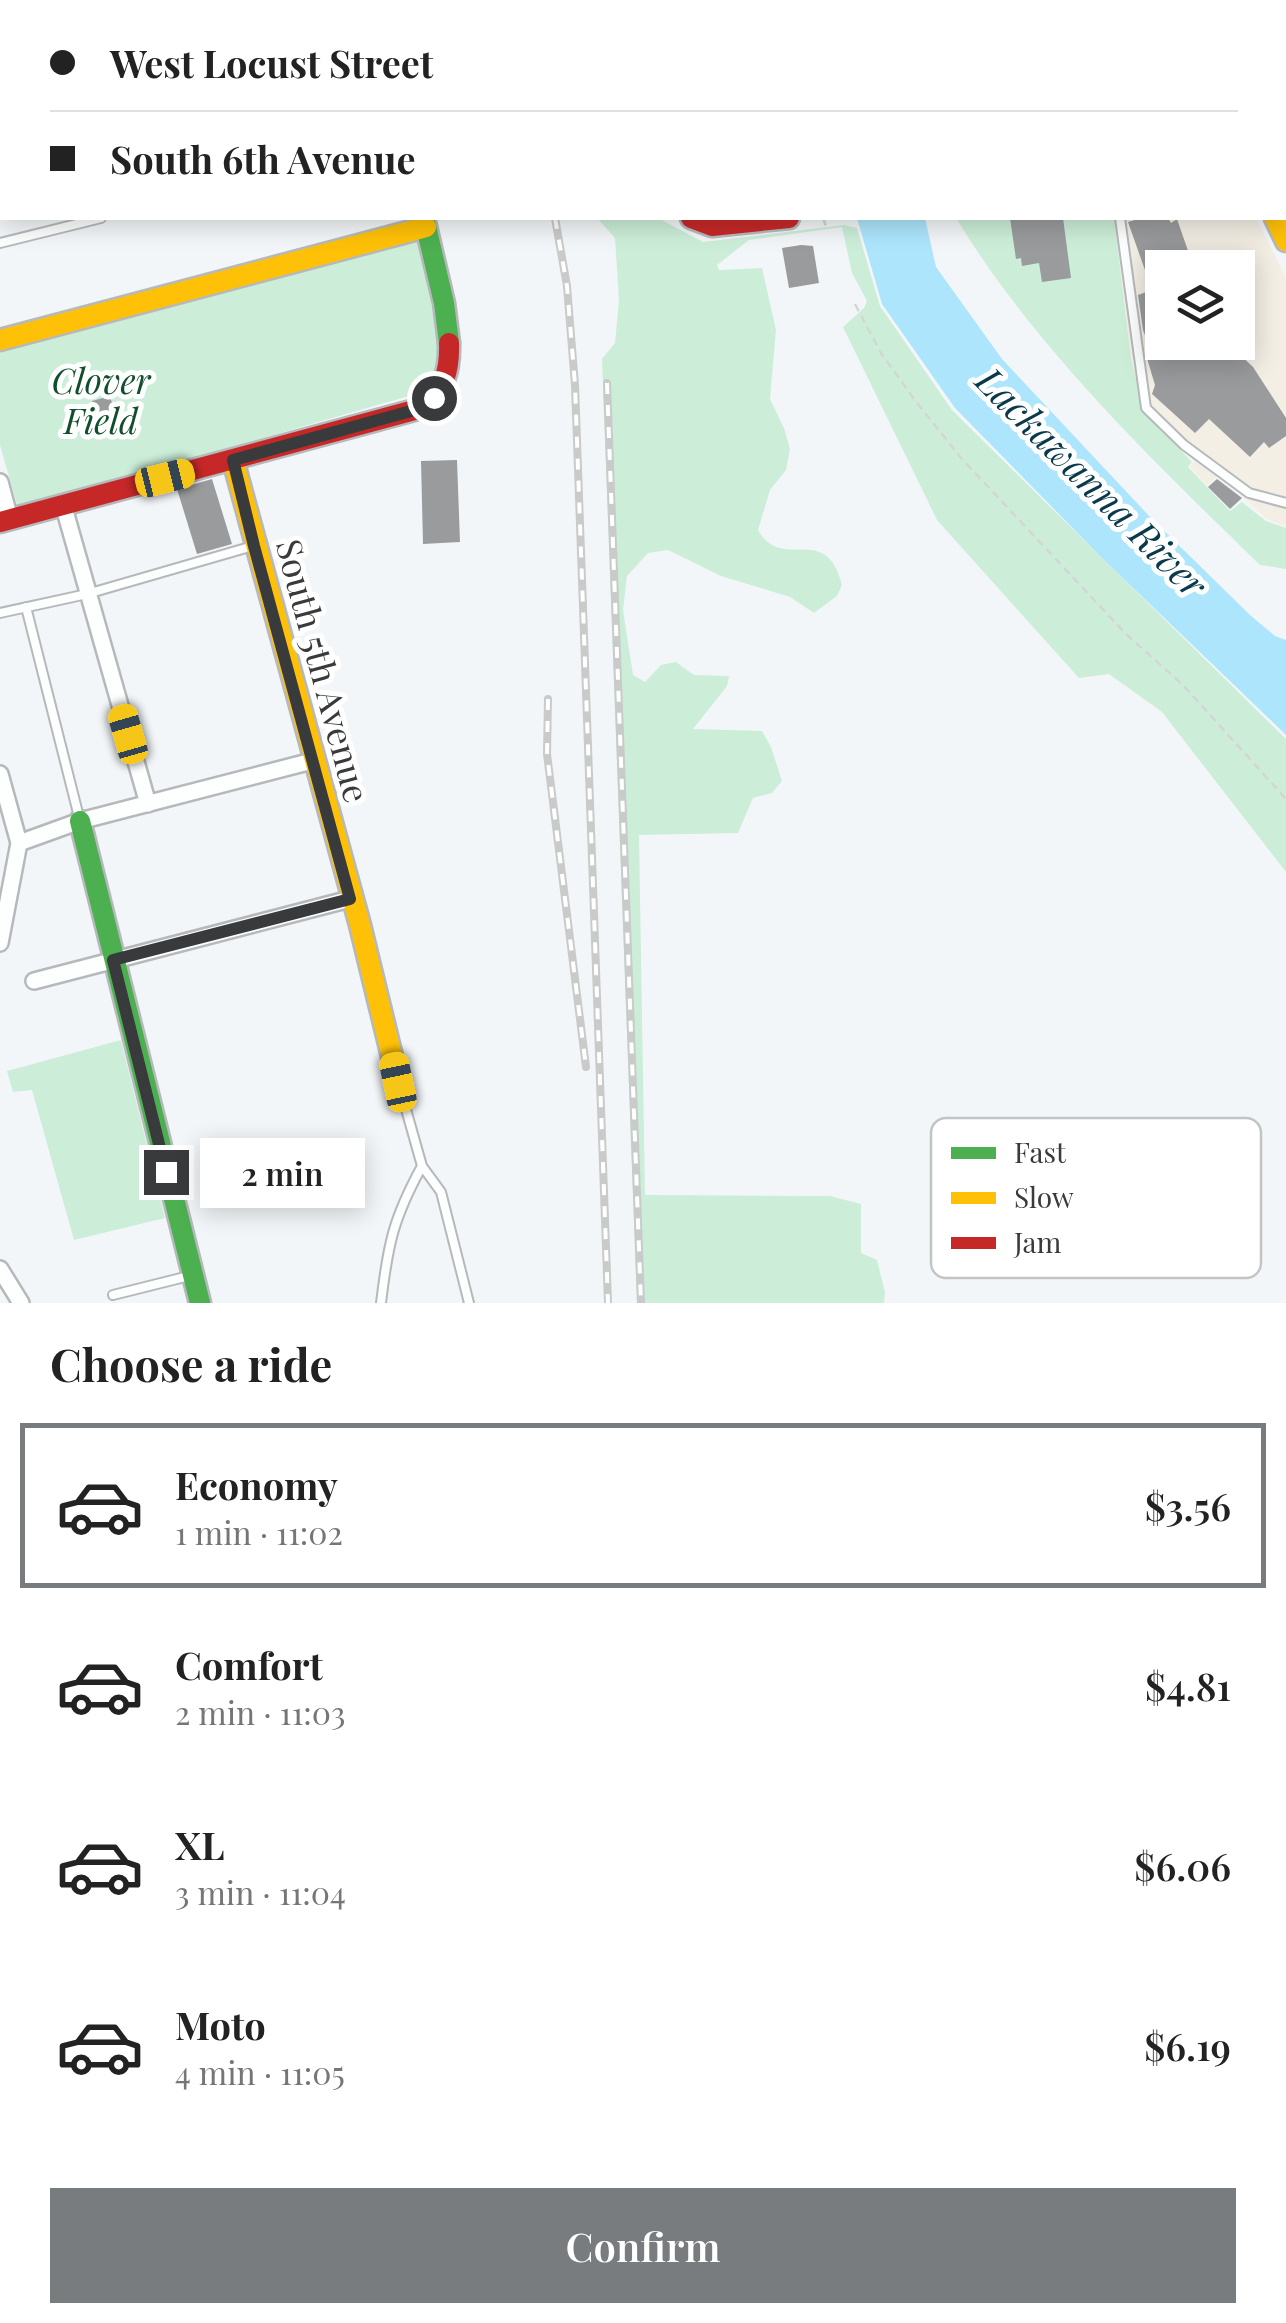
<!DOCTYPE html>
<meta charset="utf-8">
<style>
:root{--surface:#fff;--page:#f2f2f2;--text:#222;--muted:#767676;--line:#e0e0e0;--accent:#797c7e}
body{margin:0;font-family:"Playfair Display",serif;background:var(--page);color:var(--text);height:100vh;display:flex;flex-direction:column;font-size:38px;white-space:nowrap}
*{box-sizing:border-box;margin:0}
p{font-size:32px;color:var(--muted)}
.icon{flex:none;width:55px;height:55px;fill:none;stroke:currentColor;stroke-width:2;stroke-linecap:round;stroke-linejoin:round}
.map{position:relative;height:1303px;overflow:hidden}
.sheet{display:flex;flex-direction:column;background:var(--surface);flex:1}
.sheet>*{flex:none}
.banner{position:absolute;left:0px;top:0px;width:1288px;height:220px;box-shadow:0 5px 25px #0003;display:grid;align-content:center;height:220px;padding:0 50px;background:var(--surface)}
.fabs{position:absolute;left:1145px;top:250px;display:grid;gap:20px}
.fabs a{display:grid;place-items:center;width:110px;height:110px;border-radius:0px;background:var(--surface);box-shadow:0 5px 25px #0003;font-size:50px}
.end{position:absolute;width:45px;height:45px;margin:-22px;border:12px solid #383a3c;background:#fff;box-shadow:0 0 0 5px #fff}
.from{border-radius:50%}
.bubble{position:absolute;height:70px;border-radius:0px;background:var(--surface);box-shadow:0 5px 25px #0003;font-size:32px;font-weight:600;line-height:70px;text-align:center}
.car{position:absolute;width:30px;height:60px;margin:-30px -15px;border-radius:12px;box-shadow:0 0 8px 2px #0007;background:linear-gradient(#f5c518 24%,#345 0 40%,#f5c518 0 76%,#345 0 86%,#f5c518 0)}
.banner b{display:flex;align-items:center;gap:35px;height:95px;font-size:38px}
.banner b+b{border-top:2px solid var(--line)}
.banner i{width:25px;height:25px;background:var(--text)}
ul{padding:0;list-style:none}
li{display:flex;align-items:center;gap:30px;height:165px;margin:0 20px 15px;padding:0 30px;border:5px solid transparent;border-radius:0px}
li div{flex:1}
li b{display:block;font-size:38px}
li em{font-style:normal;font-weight:600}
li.selected{border-color:var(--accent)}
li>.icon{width:90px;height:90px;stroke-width:1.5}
h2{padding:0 50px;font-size:45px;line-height:120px}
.primary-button{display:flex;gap:20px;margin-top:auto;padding:20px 50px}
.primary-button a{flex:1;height:115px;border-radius:0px;background:var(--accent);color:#fff;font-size:40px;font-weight:600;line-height:115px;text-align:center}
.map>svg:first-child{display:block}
.commercial{fill:#f4efe5;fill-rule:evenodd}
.green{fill:#cceed8}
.water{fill:#ace5fc}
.building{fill:#999b9d}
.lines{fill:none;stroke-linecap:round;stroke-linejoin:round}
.lane-casing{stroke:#b6b9bb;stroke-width:12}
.street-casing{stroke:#b6b9bb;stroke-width:20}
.fast-casing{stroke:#b6b9bb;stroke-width:25}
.slow-casing{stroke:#b6b9bb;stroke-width:25}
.jam-casing{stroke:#b6b9bb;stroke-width:25}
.path{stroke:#d4d5d5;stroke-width:2.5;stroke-dasharray:8 5;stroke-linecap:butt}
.lane{stroke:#fdfefe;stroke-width:8}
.street{stroke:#fdfefe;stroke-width:15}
.fast{stroke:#4caf50;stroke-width:20}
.slow{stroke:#ffc107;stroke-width:20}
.jam{stroke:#c62828;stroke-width:20}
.rail-casing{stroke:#c9caca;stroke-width:8}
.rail{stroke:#fff;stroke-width:4;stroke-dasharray:11;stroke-linecap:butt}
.route{stroke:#383a3c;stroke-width:12}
.labels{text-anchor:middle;stroke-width:10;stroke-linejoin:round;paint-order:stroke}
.park-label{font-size:35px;font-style:italic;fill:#114e2b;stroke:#fff}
.street-label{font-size:35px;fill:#383a3c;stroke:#fff}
.water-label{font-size:38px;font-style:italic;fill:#093a4a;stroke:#fff}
.key{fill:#fff;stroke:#c3c4c4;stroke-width:2.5}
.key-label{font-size:28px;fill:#383a3c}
</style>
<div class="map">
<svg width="1286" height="1303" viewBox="0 0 1286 1303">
<rect width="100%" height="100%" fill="#f3f6f8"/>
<path class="commercial" d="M941 0H1212V2H942Z
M962 218H1256L1286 277V527L1265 518 1220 474 1207 486 1190 467 1194 461 1179 443ZM1162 268H1238V342H1162Z"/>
<path class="green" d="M597 218H658L703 242 844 225 857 228 880 306 952 410 1286 739V872L1162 712 1109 674 1079 678 937 520 843 327 864 308 867 301 852 273 842 227 749 240 717 265 719 270 762 268 776 330 770 399 784 428 790 449 786 470 770 490 758 530C783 574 825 520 842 585L837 596 814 613 790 597 721 576 668 550 648 553 627 576 623 610 633 675 645 682 661 665 676 662 694 675 729 676 727 686 693 729 762 731 771 747 782 781 772 793 753 798 738 833 639 835 645 1195 830 1196 861 1204V1253L877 1260 885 1292 884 1303H637L602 359 615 343 619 300 615 238Z
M956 218H1114L1131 360 1144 412 1192 462 1188 467 1230 511 1242 502 1266 521 1286 528V569L1260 565C1154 462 1032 344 956 218Z
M419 237 440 351 431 382 409 396 18 508 0 445V346Z
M121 1040 165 1218 74 1240 32 1090 13 1092 7 1071Z"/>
<path class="water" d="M857 218H925L936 267 1002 359 1151 518 1250 615 1275 636 1286 640V735L1103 559 955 408 882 304Z"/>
<path class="building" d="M1010 218H1063L1071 278 1042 282 1039 263 1022 266 1021 258 1016 259Z
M1142 218H1168L1171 223 1177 219 1194 268H1162V342H1227L1253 367 1286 418V436L1269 448 1264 442 1250 457 1209 419 1195 433 1152 394 1155 385 1146 355 1145 347 1149 346 1143 330 1138 295 1152 290 1128 222Z
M801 245 813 246 819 283 789 288 782 248Z
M110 396 118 423 100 428 92 401Z
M457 460 460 542 423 544 421 461Z
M212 479 232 544 197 554 177 489Z
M1217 479 1242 498 1230 509 1208 487Z"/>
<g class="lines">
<defs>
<path id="lane" d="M189 2 198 0
M0 54 2 53
M1285 66 1286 65
M1285 121 1286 122
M1120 218 1146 408 1184 445 1249 493 1286 503
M0 243 101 218
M26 607 80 821
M0 613 87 594 253 546
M398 1081 422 1166 441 1192 469 1303
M113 1295 193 1275
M381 1303C388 1244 393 1219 422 1166"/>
<path id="street" d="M402 0 405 2
M519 0 520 2
M548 0 549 2
M700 0 701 2
M953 0V2
M437 2 442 0
M0 149 2 148
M0 482 10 519
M63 504 148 804
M0 774 19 843 0 943
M19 843 80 821 312 761
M34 981 350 899
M0 1269 21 1303"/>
<path id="fast" d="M1225 0V2
M424 218 444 303 449 343
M80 821 200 1303"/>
<path id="slow" d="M1275 218 1286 241
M0 340 426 227
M233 460 360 925 398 1081"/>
<path id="jam" d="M1285 151 1286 150
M691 218 712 226 789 218
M0 522 422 408C444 389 450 372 449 343"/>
</defs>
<use href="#lane" class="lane-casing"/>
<use href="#street" class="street-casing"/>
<use href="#fast" class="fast-casing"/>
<use href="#slow" class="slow-casing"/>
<use href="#jam" class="jam-casing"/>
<path class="path" d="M787 0V2
M823 218 827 229
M855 304 881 353 917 403 962 459 1126 634 1183 685 1286 799"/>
<use href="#lane" class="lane"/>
<use href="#street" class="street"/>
<use href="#fast" class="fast"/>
<use href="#slow" class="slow"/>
<use href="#jam" class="jam"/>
<defs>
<path id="rail" d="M471 0 472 2
M555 218 567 286 575 385 608 1303
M607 383 641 1303
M548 699 547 754 586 1067"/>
</defs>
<use href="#rail" class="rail-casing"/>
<use href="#rail" class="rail"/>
</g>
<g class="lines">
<path class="route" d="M166 1172 113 960 350 899 254 546 233 460 422 408 434 398"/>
</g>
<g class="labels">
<g class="park-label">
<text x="101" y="394">Clover<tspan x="101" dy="40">Field</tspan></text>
</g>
<g class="street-label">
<text transform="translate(322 671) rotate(75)" y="12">South 5th Avenue</text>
</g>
<g class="water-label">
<text transform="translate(1091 483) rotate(45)" y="13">Lackawanna River</text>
</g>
</g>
<rect x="931" y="1118" width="330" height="160" rx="15" class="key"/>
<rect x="951" y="1147" width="45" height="12" fill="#4caf50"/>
<rect x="951" y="1192" width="45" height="12" fill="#ffc107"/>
<rect x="951" y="1237" width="45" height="12" fill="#c62828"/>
<g class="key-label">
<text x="1014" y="1163">Fast</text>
<text x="1014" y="1208">Slow</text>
<text x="1014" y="1253">Jam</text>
</g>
</svg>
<div class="fabs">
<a><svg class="icon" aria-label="layers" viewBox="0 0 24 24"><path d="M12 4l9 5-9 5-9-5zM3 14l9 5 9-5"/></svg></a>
</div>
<i class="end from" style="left:434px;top:398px"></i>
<i class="end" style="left:166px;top:1172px"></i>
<div class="bubble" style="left:200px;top:1138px;width:165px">2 min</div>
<i class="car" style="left:165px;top:478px;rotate:76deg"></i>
<i class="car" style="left:128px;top:734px;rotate:344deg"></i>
<i class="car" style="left:398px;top:1082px;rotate:348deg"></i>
<div class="banner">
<b><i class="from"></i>West Locust Street</b>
<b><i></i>South 6th Avenue</b>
</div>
</div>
<section class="sheet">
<h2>Choose a ride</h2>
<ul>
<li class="selected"><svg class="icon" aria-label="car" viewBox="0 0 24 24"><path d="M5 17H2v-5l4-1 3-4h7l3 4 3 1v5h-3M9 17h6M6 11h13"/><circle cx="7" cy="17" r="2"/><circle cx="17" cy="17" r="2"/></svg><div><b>Economy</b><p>1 min · 11:02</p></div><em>$3.56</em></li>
<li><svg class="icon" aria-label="car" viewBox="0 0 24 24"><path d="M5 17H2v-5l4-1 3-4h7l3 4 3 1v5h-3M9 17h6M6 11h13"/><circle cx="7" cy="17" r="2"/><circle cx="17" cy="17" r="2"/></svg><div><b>Comfort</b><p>2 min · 11:03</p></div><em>$4.81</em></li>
<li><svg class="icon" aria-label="car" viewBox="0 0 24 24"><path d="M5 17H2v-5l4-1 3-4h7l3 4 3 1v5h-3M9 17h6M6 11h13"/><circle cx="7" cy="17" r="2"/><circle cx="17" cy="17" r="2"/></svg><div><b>XL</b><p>3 min · 11:04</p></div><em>$6.06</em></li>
<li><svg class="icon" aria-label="car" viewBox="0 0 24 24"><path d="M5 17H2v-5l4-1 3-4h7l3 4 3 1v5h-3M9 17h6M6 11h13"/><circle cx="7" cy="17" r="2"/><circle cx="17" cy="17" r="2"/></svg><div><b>Moto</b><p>4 min · 11:05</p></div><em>$6.19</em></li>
</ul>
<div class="primary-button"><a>Confirm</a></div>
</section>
